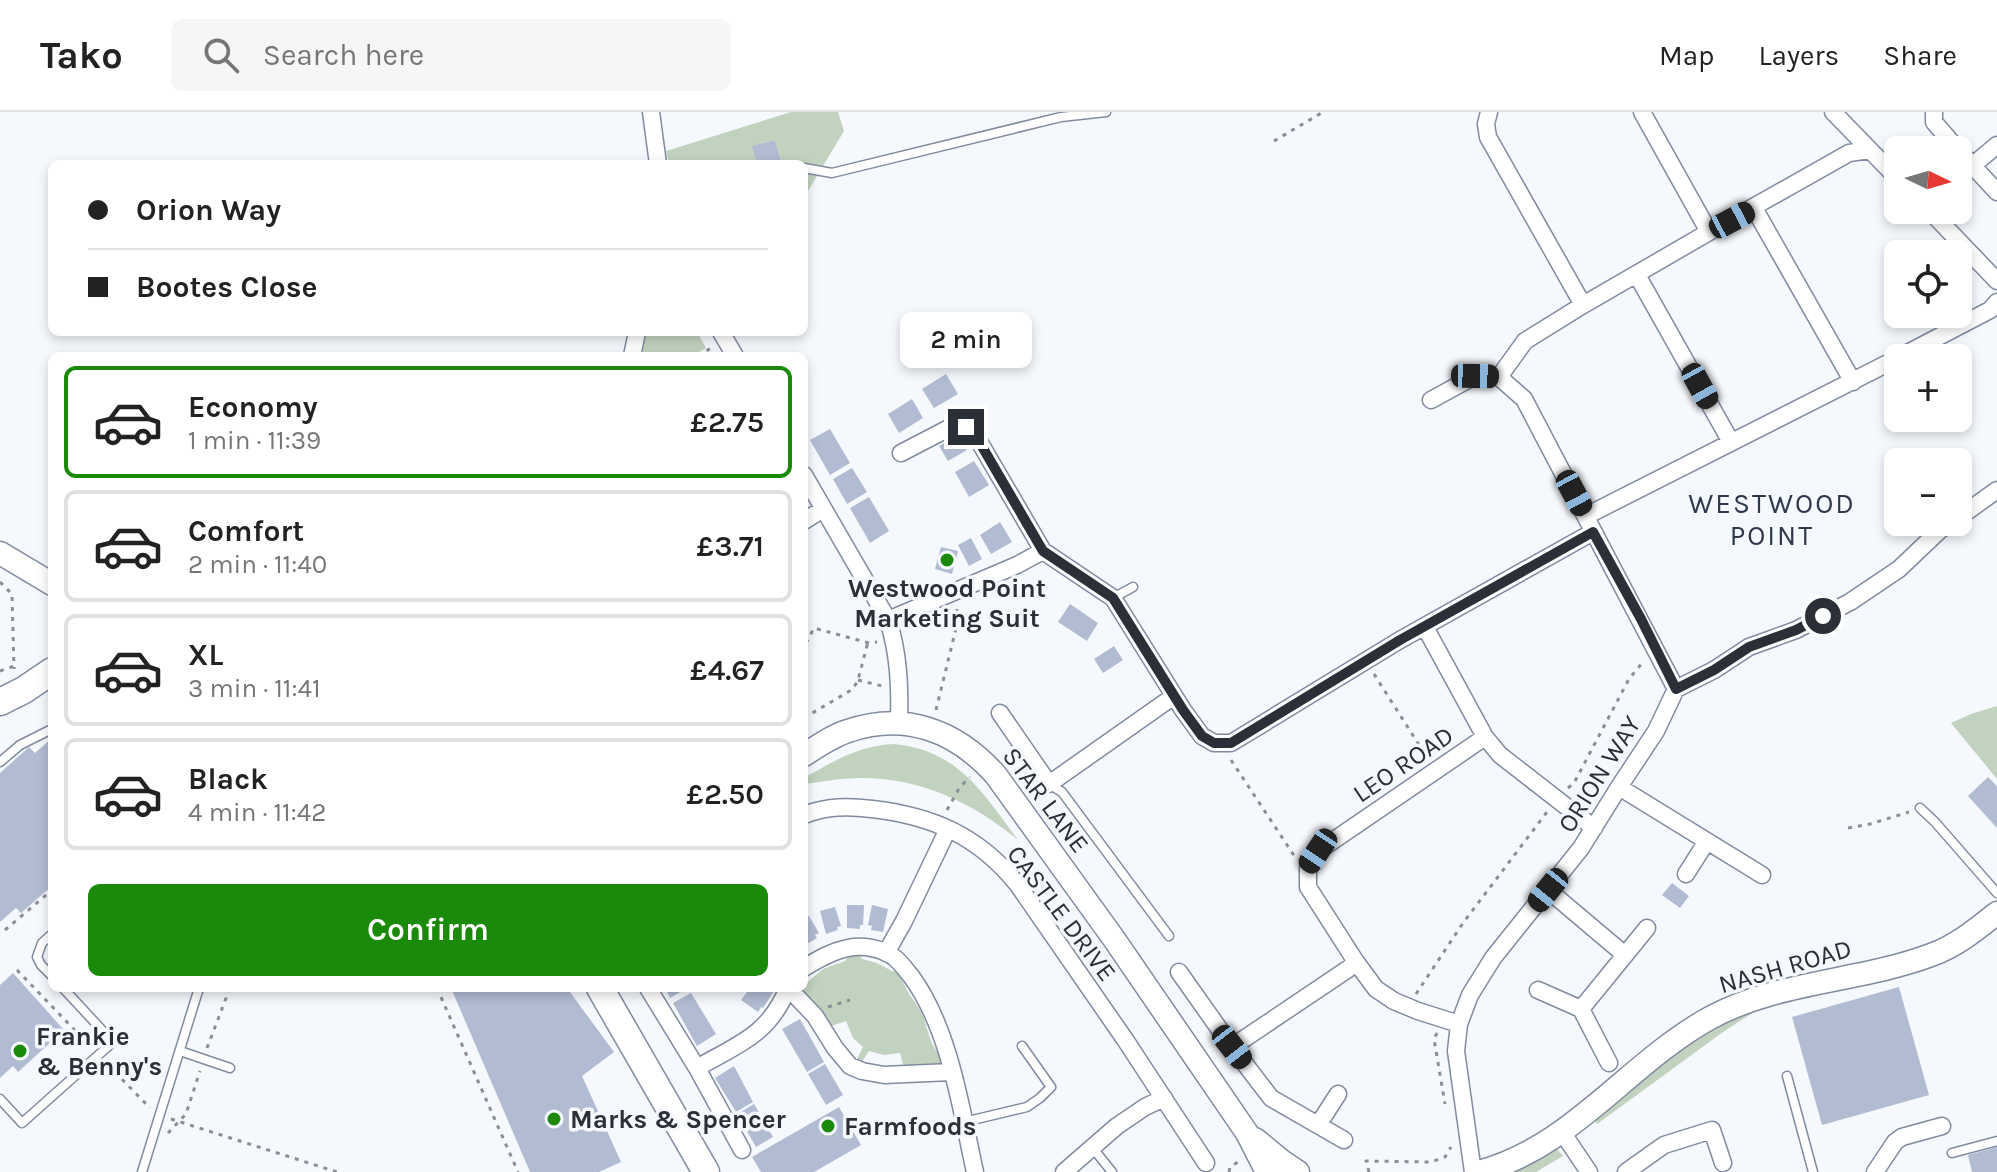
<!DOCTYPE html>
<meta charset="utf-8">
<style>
:root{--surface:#fff;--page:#f6f6f6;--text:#222;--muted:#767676;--line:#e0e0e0;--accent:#1b8a0a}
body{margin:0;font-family:Karla,sans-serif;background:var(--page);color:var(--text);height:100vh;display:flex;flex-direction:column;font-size:30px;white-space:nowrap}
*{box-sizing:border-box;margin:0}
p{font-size:26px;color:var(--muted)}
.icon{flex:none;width:44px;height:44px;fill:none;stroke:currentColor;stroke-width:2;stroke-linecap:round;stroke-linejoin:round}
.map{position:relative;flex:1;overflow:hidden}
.side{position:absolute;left:48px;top:240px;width:760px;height:640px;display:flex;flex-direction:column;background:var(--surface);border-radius:12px;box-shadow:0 4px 12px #0003}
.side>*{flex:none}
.guide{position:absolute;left:48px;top:48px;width:760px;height:176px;border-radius:12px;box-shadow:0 4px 12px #0003;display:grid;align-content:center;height:176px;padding:0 40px;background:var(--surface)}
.needle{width:52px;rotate:95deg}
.tools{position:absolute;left:1884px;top:24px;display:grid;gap:16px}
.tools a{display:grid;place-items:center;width:88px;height:88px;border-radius:12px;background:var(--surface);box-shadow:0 4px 12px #0003;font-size:40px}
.end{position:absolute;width:36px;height:36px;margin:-18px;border:10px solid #2a2f38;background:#fff;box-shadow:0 0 0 4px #fff}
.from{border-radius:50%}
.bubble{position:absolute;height:56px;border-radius:12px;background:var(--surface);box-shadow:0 4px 12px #0003;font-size:26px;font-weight:600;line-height:56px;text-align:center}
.car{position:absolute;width:24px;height:48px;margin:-24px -12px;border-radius:10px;box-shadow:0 0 6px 2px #0007;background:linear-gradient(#222 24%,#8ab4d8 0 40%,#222 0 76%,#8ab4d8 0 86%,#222 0)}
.guide b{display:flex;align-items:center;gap:28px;height:76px;font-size:30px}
.guide b+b{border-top:2px solid var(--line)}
.guide i{width:20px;height:20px;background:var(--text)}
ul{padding:14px 0 0;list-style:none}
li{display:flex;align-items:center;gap:24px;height:112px;margin:0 16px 12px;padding:0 24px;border:4px solid var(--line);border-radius:12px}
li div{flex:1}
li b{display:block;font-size:30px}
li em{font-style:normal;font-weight:600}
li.active{border-color:var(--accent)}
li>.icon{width:72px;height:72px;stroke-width:1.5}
.cta{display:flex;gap:16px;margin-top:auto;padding:16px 40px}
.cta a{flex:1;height:92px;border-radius:12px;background:var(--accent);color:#fff;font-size:32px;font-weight:600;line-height:92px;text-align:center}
header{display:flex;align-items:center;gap:48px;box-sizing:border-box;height:112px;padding:0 40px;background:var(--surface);border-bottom:2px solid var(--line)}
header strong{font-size:38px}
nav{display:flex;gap:44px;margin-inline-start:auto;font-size:28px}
.search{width:560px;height:72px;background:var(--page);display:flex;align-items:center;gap:20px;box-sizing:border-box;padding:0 28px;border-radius:12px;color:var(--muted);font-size:30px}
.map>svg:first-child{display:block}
.green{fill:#c1d3bf}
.building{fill:#b1bcd3}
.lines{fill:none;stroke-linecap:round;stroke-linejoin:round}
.lane-casing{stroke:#808ba0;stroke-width:11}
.street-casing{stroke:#808ba0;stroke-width:19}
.secondary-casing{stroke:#808ba0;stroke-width:25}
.primary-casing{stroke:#808ba0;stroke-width:29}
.path{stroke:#8a8e95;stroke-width:3;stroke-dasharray:4 6;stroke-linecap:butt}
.lane{stroke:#fff;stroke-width:8}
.street{stroke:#fff;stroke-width:16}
.secondary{stroke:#fff;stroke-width:22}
.primary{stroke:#fff;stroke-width:26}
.route{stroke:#2a2f38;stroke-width:10}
.poi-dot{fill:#1b8a0a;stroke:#f5f8fd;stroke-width:3}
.labels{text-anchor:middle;stroke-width:7;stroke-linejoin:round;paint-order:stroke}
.poi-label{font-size:26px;font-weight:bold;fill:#2a2f38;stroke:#f5f8fd;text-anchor:start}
.street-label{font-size:26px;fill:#2a2f38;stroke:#f5f8fd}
.neighbourhood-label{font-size:28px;letter-spacing:2px;fill:#2e384a;stroke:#f5f8fd}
</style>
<header>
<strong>Tako</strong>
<div class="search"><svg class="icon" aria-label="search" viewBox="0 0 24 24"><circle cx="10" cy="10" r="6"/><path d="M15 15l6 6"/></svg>Search here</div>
<nav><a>Map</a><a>Layers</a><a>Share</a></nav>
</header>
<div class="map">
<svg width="1997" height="1060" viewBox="0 0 1997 1060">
<rect width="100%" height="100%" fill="#f5f8fd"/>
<path class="green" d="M791 0H838L844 19 808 79 804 81V52H782L775 28 753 34 757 52H669L666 39Z
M644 220H697L706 236 693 244H646L641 236Z
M1997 594V667L1951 611 1971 602Z
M895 632C959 639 983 681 1018 728 972 690 921 666 860 666 841 666 822 670 804 672V666C834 649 860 633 895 632Z
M850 842H859L862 847 877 851 892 859H899L902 862C901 875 916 889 922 902 928 914 929 935 941 942L942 949 939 954 904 956 900 941 884 943 869 939 861 951 856 949 863 935 853 926 846 909 831 914 829 912 819 896 799 876H804V873L823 857 845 849Z
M1757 898 1723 920 1597 1012 1592 1005 1719 908Z
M1557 1037 1563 1044 1536 1060H1514Z"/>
<path class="building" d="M775 28 782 52H757L752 34Z
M946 262 958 282 934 296 922 277Z
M912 287 923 306 899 321 888 302Z
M830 317 850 351 830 363 810 328Z
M958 323 967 338 948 349 939 334Z
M974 349 989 373 969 385 955 360Z
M852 356 867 380 847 392 833 367Z
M869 385 889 419 870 431 850 396Z
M1000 410 1012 430 991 442 980 423Z
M971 426 982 447 969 454 958 433Z
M941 435 958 439 952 462 935 457Z
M1070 492 1098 511 1087 529 1058 510Z
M1114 534 1123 548 1103 561 1094 547Z
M52 626V774L21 801 16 796 0 810V661L29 635 35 641Z
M1988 665 1997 674V716L1968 684Z
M1672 771 1689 784 1680 796 1662 783Z
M847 793H864L863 813H860V817L847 816Z
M872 793 888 797 883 820 871 818 872 814 868 813Z
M835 795 841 814 837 815 838 818 826 822 820 799Z
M809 804 819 821 815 823 817 826 807 832 804 827V806Z
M13 861 64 918 18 960 13 954 0 966V873Z
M1899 875 1929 983 1822 1013 1792 905Z
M451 876H567L614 940 582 964 621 1050 599 1060H530Z
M665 876H687L670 886Z
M750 876H776L763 896 761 895 758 900 741 888Z
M691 881 716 922 697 934 673 891Z
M800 907 824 950 807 960 782 917Z
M825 952 843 983 826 993 808 962Z
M734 954 753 990 736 1000 715 966Z
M754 992 773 1025 756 1035 737 1002Z
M839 995 861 1033 814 1060H761L752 1045Z
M1997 1035V1060H1972L1968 1043Z"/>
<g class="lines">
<defs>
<path id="lane" d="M804 56 832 61 1061 5 1106 0
M1113 486 1133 475
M0 650 20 633 52 617
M1049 672 1062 680 1169 824
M1920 696 1935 710 1997 781
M52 822 42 831 37 845 41 853 52 864
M180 939 230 956
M1787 964 1813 1060
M0 987 22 1011 113 930 63 876
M964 1010 1027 995 1040 986 1051 975 1022 934
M1092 1035 1112 1060
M1952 1041 1997 1029
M142 1060 199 876"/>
<path id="street" d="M651 0 658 52
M1489 0 1486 12 1488 25 1583 193
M1642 0 1709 120
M1833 0 1898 67
M1934 0V10L1958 38
M1958 38 1997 80
M1972 54 1997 33
M1754 96 1853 270
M1929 98 1997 169
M1637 163 1731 330
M721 220 735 244
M632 244 637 220
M1898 246 1990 198 1997 190
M1499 265 1525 229 1583 193 1709 120 1849 41 1870 38
M1431 288 1475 264 1499 265 1524 287 1676 577
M901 341 951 315 959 313 973 319 1043 439 1113 486 1183 598 1202 624 1214 631H1231L1400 528 1593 420
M804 363 888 508C899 542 900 576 899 611
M1586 404 1898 246
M1958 406 1997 378
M804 409 823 397
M888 508 1017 453 1043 439
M1425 515 1485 625 1500 643 1594 716
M1000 601 1049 672 1174 584
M1619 675 1762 763
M804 703C827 694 848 694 872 697 933 704 979 724 1018 773L1126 929 1206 1051
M1686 762 1707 729
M1548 778 1625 843
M886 841 904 809 948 717
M804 856C817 848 832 839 848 836 863 833 882 836 895 846 901 851 906 858 911 864 950 917 961 997 975 1060
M1179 860 1232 935 1271 986 1344 1028
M648 876 697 956 742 1038
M791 876 795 883 815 904 835 936 850 954 862 959 884 963 951 960
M1538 878 1581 897 1609 951
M1581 897 1647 816
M1459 912 1418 899 1394 889 1376 877 1356 850 1308 775V755L1318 739 1485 625
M1232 935 1348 857 1356 850
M697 956C738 932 768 924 788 876
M1318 1013 1338 982
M1562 1020 1589 1060
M1064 1060 1117 1014 1145 995 1164 986
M1473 1060 1456 939 1459 912 1470 883 1493 846 1581 736 1619 675 1656 619 1676 577 1714 558 1749 535 1796 518 1850 490 1899 457 1940 418 1952 410
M1626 1060 1664 1033 1712 1018 1723 1051
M1875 1060 1895 1030 1902 1025 1942 1014"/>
<path id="secondary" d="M0 441 52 472
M804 643C818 634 832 624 848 619 905 599 956 619 995 662L1114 827 1247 1021 1267 1060
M1255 1027 1283 1050 1298 1060
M1479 1060C1573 1035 1628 951 1710 906 1778 869 1859 870 1931 843 1956 834 1977 817 1997 801"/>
<path id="primary" d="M0 590 24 578 52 559
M600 876 706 1060"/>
</defs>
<use href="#lane" class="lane-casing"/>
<use href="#street" class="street-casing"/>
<use href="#secondary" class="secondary-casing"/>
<use href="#primary" class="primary-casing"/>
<path class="path" d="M1274 29 1323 0
M698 244 711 236
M0 470 12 482 14 557
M806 531 814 516 869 531 877 530
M0 559 14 554
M1374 562 1426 644
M858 568 882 574
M936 598 959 504 956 496
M804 606 853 577 858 568 868 530
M1231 648 1295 745
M1568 676 1574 671 1629 567 1643 550
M947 698 960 675 970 665
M1848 716 1870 712 1909 700
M5 818 52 778
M17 858 89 933
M437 876 518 1060
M1416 882 1463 811 1547 700
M828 895 850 888
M1437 921 1434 927 1445 992
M207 936 230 876
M108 953 150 996
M171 1007 337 1060
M168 1021 186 1002 200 959
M1229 1060 1230 1055 1238 1050
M1369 1060 1366 1049 1431 1050 1445 1045 1451 1035"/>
<use href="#lane" class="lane"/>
<use href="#street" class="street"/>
<use href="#secondary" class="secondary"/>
<use href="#primary" class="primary"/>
</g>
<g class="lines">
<path class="route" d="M966 315 973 319 1043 439 1113 486 1183 598 1202 624 1214 631H1231L1400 528 1593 420 1641 507 1676 577 1714 558 1749 535 1796 518 1823 504"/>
</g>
<g class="poi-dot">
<circle cx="947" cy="448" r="8"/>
<circle cx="20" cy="939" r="8"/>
<circle cx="554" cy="1007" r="8"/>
<circle cx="828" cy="1014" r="8"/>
</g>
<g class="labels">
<g class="poi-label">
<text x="947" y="485" text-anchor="middle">Westwood Point<tspan x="947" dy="30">Marketing Suit</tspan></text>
<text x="36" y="933">Frankie<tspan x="36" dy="30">&amp; Benny's</tspan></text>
<text x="570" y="1016">Marks &amp; Spencer</text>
<text x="844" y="1023">Farmfoods</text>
</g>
<g class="street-label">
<text transform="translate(1403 652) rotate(-34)" y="9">LEO ROAD</text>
<text transform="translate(1599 662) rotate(-58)" y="9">ORION WAY</text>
<text transform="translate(1046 688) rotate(53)" y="9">STAR LANE</text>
<text transform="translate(1062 801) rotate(53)" y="9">CASTLE DRIVE</text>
<text transform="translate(1785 854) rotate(-16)" y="9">NASH ROAD</text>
</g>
<g class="neighbourhood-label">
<text x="1772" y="401">WESTWOOD<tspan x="1772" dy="32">POINT</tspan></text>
</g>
</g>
</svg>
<div class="tools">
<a><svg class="needle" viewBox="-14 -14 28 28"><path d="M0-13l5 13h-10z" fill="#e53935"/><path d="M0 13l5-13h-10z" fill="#767676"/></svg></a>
<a><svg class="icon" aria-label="locate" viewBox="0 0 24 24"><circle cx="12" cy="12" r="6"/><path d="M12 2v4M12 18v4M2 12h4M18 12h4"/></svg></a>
<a>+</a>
<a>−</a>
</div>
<i class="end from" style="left:1823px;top:504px"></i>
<i class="end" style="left:966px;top:315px"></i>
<div class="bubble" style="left:900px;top:200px;width:132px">2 min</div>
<i class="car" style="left:1732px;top:108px;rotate:62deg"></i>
<i class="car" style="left:1475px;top:264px;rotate:91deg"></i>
<i class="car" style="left:1700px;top:274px;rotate:151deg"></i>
<i class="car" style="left:1574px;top:381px;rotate:152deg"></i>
<i class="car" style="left:1318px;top:739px;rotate:214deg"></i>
<i class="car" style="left:1548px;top:778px;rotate:219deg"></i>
<i class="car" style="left:1232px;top:935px;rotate:142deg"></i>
<div class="guide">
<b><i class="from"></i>Orion Way</b>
<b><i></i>Bootes Close</b>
</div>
<section class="side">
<ul>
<li class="active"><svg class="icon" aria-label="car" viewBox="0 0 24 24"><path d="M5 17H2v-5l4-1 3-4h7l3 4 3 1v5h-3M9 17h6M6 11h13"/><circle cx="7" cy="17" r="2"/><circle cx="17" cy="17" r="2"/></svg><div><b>Economy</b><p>1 min · 11:39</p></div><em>£2.75</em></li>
<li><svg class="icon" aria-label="car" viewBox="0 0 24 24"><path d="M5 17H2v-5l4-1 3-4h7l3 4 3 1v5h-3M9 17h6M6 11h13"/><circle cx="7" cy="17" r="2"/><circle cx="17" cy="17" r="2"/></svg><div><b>Comfort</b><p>2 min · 11:40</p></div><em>£3.71</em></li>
<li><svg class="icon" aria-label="car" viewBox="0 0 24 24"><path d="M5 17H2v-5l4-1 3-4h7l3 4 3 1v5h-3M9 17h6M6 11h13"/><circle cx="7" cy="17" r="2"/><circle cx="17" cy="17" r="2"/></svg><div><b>XL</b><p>3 min · 11:41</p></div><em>£4.67</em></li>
<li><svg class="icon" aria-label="car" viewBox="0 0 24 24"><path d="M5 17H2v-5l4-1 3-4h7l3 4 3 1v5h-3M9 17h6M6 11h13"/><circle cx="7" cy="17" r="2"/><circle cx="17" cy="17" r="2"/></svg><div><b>Black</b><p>4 min · 11:42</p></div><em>£2.50</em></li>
</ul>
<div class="cta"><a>Confirm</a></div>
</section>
</div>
